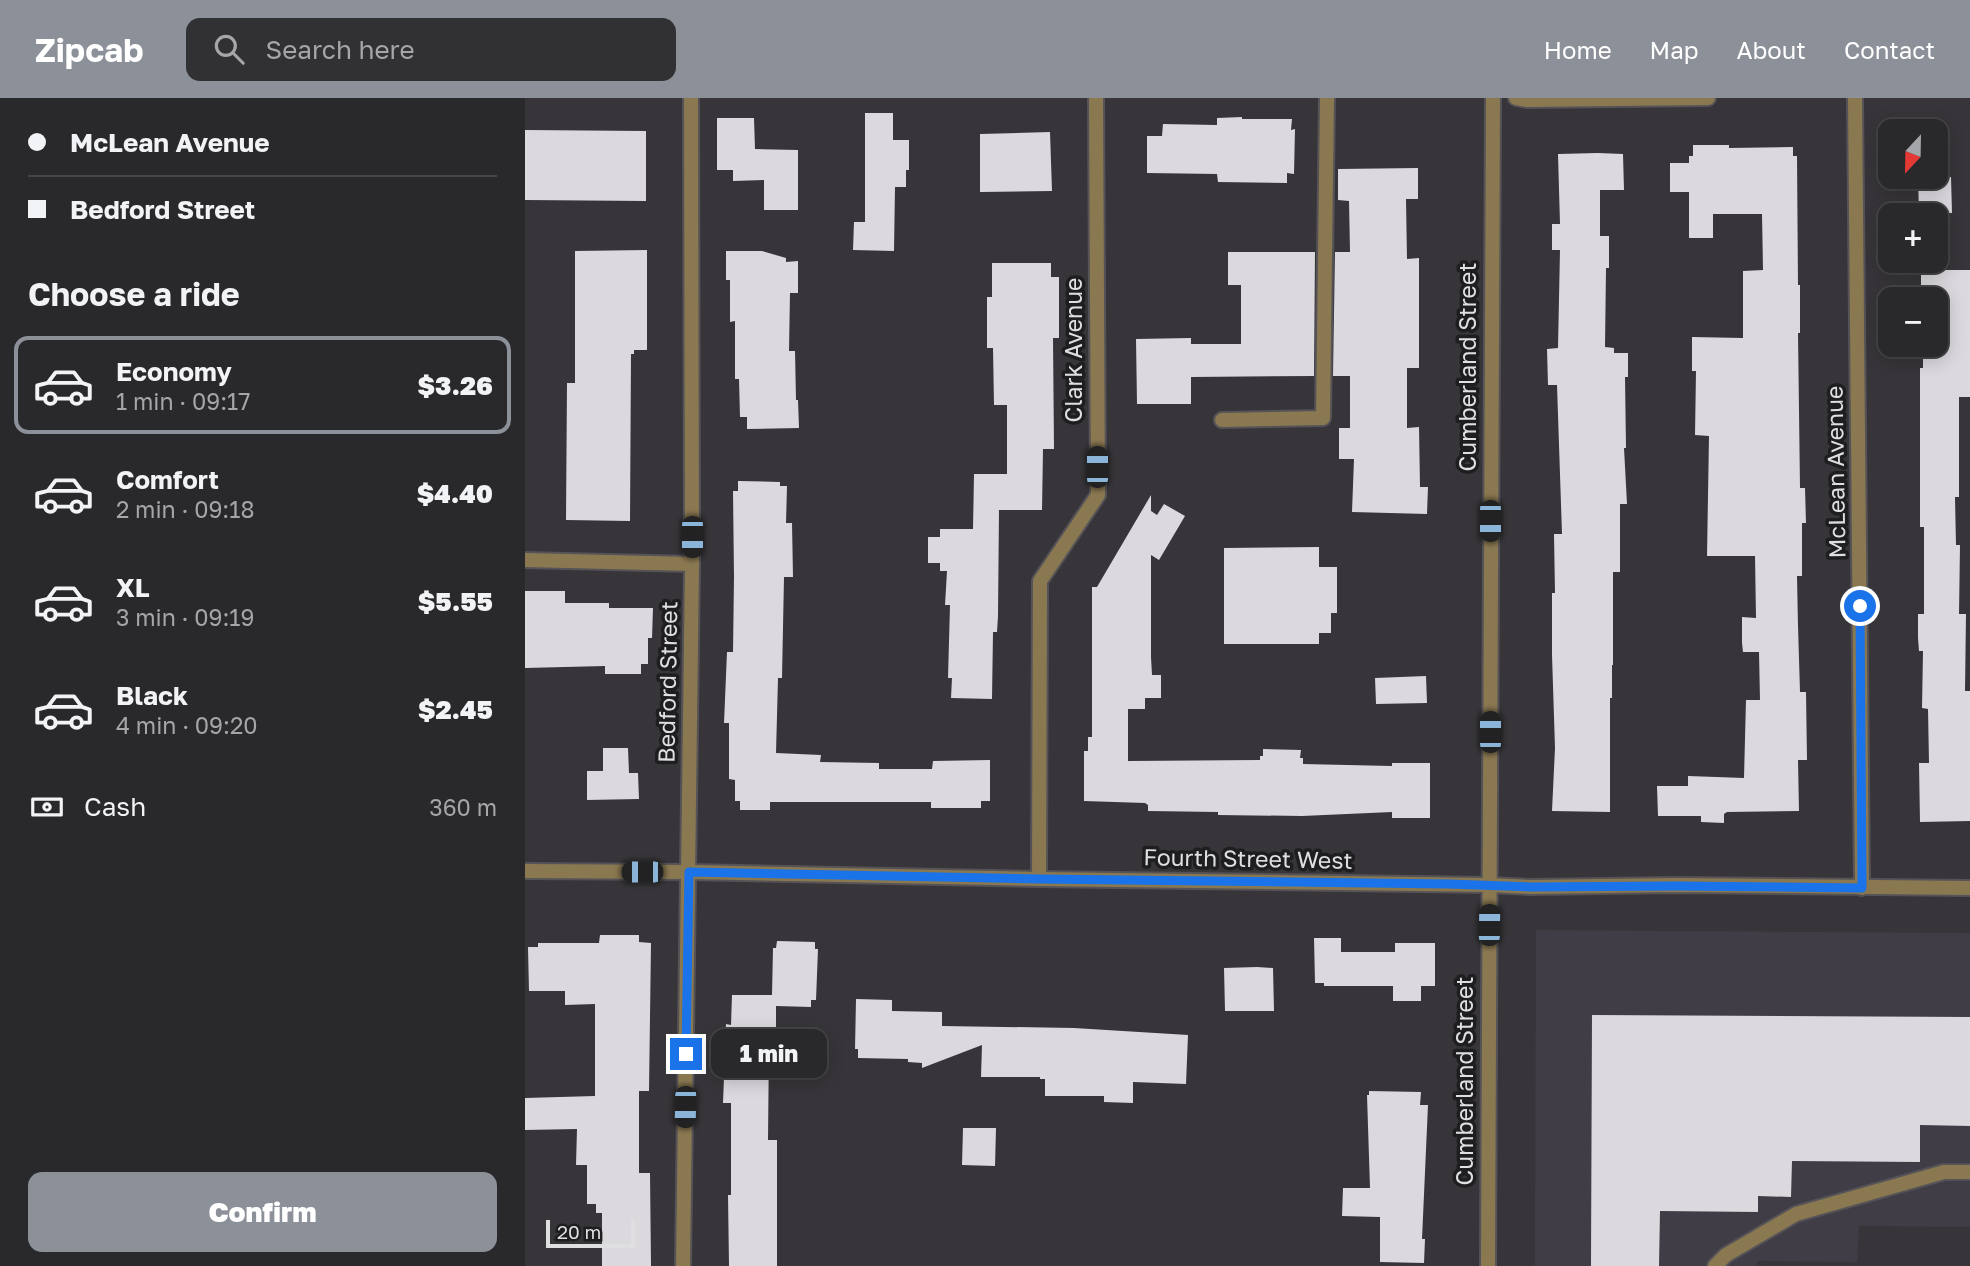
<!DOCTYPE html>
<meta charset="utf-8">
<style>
:root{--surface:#29282b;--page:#313033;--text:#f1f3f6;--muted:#a5a6a9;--line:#454447;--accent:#8c9099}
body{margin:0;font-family:"Golos Text",sans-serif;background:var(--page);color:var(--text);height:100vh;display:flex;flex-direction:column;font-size:26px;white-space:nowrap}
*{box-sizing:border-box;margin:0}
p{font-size:23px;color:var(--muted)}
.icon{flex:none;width:38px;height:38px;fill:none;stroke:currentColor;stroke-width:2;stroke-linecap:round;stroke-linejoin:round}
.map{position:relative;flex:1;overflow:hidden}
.drawer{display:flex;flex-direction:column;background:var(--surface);width:525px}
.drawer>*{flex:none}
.banner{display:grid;align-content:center;height:154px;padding:0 28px;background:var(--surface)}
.needle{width:46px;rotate:202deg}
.controls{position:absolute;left:1353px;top:21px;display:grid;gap:14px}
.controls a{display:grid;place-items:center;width:70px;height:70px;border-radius:14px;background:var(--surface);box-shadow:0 4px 18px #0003,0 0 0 2px var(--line);font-size:35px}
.scale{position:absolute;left:21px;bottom:18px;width:89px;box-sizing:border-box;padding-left:7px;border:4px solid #dfdee1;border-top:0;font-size:19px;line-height:24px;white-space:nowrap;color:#dfdee1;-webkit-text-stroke:5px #1e1d1f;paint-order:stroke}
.end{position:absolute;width:32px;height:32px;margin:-16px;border:9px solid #1a73e8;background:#fff;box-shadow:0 0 0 4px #fff}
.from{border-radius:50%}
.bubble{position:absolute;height:49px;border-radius:14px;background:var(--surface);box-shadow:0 4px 18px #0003,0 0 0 2px var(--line);font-size:23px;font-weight:800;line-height:49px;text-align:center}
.car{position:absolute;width:21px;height:42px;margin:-21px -10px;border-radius:9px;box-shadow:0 0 5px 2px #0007;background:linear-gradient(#222 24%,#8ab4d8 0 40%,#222 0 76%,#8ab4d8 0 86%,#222 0)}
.banner b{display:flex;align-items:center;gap:24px;height:66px;font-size:26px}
.banner b+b{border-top:2px solid var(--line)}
.banner i{width:18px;height:18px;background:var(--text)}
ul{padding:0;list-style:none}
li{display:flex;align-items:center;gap:21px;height:98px;margin:0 14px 10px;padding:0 14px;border:4px solid transparent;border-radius:14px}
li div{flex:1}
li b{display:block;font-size:26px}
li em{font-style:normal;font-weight:800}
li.selected{border-color:var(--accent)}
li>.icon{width:63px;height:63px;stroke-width:1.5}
h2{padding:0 28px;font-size:32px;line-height:84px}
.pay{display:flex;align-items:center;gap:18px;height:77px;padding:0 28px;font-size:26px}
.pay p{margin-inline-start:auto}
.button{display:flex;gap:14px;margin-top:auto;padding:14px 28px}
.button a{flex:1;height:80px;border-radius:14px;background:var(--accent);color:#fff;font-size:28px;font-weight:800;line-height:80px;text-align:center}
header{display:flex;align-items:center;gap:42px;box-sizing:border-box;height:98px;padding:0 35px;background:var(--accent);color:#fff}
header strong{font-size:33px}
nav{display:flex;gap:38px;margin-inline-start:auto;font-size:24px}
.search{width:490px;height:63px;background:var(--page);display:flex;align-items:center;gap:18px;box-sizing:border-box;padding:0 24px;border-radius:14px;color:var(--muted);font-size:26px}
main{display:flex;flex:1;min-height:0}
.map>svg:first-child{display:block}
.built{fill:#413d47}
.building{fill:#dbd9de}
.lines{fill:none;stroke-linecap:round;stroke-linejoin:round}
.service-casing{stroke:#555357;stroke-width:18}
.minor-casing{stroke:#555357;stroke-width:18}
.tertiary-casing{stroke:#555357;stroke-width:18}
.service{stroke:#8a7851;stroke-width:14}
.minor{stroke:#8a7851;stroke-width:14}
.tertiary{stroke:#8a7851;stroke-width:14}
.route{stroke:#1a73e8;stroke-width:9}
.labels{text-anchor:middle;stroke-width:7;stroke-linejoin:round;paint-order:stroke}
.street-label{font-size:23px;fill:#dfdee1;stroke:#1e1d1f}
</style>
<header>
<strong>Zipcab</strong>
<div class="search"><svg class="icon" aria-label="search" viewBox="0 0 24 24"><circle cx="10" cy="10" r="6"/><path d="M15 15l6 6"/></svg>Search here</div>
<nav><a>Home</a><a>Map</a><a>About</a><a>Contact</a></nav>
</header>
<main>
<section class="drawer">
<div class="banner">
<b><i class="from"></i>McLean Avenue</b>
<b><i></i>Bedford Street</b>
</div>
<h2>Choose a ride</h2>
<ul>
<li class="selected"><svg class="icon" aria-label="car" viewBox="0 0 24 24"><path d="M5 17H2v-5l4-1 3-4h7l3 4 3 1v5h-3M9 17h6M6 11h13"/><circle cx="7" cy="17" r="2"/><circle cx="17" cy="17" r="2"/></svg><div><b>Economy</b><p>1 min · 09:17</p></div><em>$3.26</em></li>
<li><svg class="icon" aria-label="car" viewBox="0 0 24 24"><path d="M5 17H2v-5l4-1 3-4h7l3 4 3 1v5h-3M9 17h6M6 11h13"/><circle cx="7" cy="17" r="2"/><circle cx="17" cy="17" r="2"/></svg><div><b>Comfort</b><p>2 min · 09:18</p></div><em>$4.40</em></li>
<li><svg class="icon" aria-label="car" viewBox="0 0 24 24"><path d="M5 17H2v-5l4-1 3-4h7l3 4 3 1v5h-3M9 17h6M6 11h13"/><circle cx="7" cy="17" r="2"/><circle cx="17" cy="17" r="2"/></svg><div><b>XL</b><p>3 min · 09:19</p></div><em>$5.55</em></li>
<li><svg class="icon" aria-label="car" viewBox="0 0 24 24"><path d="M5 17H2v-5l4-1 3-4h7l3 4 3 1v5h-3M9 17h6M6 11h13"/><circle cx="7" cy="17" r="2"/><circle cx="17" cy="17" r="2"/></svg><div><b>Black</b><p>4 min · 09:20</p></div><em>$2.45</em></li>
</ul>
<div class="pay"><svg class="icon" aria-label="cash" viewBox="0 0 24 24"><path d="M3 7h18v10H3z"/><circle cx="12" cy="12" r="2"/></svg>Cash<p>360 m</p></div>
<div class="button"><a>Confirm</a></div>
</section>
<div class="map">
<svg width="1445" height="1168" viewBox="0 0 1445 1168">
<rect width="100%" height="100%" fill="#373539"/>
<path class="built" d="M1011 832 1445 835V1129L1334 1128 1332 1164 1232 1163V1168H1010Z"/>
<path class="building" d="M340 15H368V42H384V72H381V89H370L369 153 328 152 329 124H340Z
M717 19V21H767L766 32 770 31 769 76 762 75V85L693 84 692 76 622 75V38H637L638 26 692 27V20Z
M192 20H229L230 51 273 52V112H239V82L208 83V72H192Z
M0 32 121 33V103L0 102Z
M525 34 527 93 455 94V36Z
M1168 47H1204V50L1268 49V58H1272L1273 187H1275V235H1273L1275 390H1280L1281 425H1277V478H1272L1273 528 1275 594H1281L1282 662H1273L1274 713 1202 714 1199 716V725L1176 724V718H1133L1132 688H1163V678L1219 680 1221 602H1235L1234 554H1218L1217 545V519L1231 520 1230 458H1182L1184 338 1170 337 1171 273H1167V239L1218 240V173L1238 172 1237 116H1188V140H1164V94H1145V65H1164V58H1168Z
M1073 55 1098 56 1099 92H1075V138H1084V170H1081L1080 249 1089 250V255H1103V279H1100L1101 350H1099L1102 406H1095V474H1088V567H1087V600H1085V714L1027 713 1030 650 1027 557V495H1030L1029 436H1037L1032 287H1023L1022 251 1033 250 1035 152H1027V126H1035L1033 56Z
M893 70V101H881L882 161 894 160V270H882V330L894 329 895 389H903L902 416 827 414 829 361H814V330H825V278H808L810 154H825L824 103 813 102V71Z
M1393 79H1426L1427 115 1394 116Z
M122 152V252H109V256H106L105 423 41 422 42 285H50V153Z
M201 153H237L261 160V164L273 163V195H265L264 253H270L271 302H273L274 330 222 331V319H215L214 281H210V223L205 224V182H201Z
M703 154H790L789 278 666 279V306H612L611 241 666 240V246H716V187H703Z
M467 165H526V179H534V240H528L529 351H518L517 412H474L473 518 472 534H468L467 601 426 600 427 580H423L425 507H420L422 473H415V465H403V439H415V431H448L449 376H482V307H469L468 250H462V199H467Z
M1396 172H1445V299H1434V399H1430L1431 447H1435L1434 516H1441L1440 593H1445V723L1395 724 1394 665H1404L1403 611 1397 610 1398 553H1394L1393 540V516H1399V429H1395V270H1398V254H1410V201H1396Z
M213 383 255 384V388H262L261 425H267L268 479H259L257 580H253L251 655 296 657 295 664 354 665V671H407L408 663 465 662V703H456V710H406V704H245V712H215V703H210V682L204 681V625H199L202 554H208L209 479 208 393H213Z
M626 397V413L632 417 639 406 660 418 634 462 626 457V559L627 577H636V600H620V611H603V663L735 662V658H738V651L776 652 775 660H778V666L867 668V665H905V720H867V714L777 718 693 717V714L623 713V707L620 705 559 703V653H563V639H567V489H572Z
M794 449V469H812V515H806V535H794V546H699V450Z
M0 493H40V505H84V510H128L127 540H123V566H116V576H80V568L0 570Z
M901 578 902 605 851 606 850 580Z
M78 650H103L104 675H113L114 701 62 702V673H78Z
M75 837H114V844L126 845 124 993H114V1075H125L126 1168H77V1115H71V1106H62V1067H51L52 1031 0 1032V1000L70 998V906L40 907V893H4L3 849H13V845H74Z
M789 840H816V854H870V845H910V888H896V903H868V888H799V885H790Z
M252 843 290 844V851H293L291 902H286V909L251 908V943H244L243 1042H252V1168H204L203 1097H206V1005H198L201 926 206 927 207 897H247L248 850H251Z
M732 869 748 870 749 913H700L699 870Z
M331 901 367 902V913L417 914V928L549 930 663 937 661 986 608 984V1005L579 1004V998H520V981H515V979H456L457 947 397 970V965L383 964V961L333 960V951H330Z
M1067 917 1445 919V1028L1395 1027V1064L1267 1063 1266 1099 1233 1098V1114L1135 1113 1134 1168H1066Z
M844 993 896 994 895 1007H903L897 1141H900L899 1165 855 1164V1119L817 1118 818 1090H845L842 997H844Z
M438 1030H471L470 1068 437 1067Z"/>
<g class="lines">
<defs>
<path id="service" d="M697 322 798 320 802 0
M1190 1168 1201 1157 1271 1116 1419 1074H1445"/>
<path id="minor" d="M991 0 1002 2 1183 0
M1330 0 1337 790
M0 462 167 466
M514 781 515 483 573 397 571 0
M964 787 1005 789 1151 787 1445 790
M158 1168 167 466 166 0"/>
<path id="tertiary" d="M0 773 164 774 514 781 964 787
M963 1168 968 0"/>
</defs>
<use href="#service" class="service-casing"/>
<use href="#minor" class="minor-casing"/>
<use href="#tertiary" class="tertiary-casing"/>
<use href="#service" class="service"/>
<use href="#minor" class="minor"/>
<use href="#tertiary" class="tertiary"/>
</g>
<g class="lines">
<path class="route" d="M161 956 164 774 514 781 924 786 1005 789 1151 788 1337 790 1335 508"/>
</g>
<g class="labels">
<g class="street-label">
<text transform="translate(549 252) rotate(-90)" y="8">Clark Avenue</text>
<text transform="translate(943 269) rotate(-90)" y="8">Cumberland Street</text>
<text transform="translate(1311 374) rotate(-91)" y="8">McLean Avenue</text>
<text transform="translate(143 584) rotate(-89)" y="8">Bedford Street</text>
<text transform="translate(723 761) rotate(1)" y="8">Fourth Street West</text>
<text transform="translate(940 983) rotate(-90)" y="8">Cumberland Street</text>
</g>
</g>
</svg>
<div class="controls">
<a><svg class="needle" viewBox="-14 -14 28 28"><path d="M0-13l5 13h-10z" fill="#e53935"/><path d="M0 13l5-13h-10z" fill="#a5a6a9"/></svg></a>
<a>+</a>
<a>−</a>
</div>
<div class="scale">20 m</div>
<i class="end from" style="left:1335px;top:508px"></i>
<i class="end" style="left:161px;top:956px"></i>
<div class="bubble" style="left:186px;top:931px;width:116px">1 min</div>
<i class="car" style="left:572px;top:369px;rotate:0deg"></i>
<i class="car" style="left:965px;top:423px;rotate:180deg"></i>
<i class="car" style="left:167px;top:439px;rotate:180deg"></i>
<i class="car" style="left:965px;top:634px;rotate:0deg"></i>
<i class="car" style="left:117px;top:774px;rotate:270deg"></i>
<i class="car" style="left:964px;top:827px;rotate:1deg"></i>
<i class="car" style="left:160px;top:1009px;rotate:181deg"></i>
</div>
</main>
